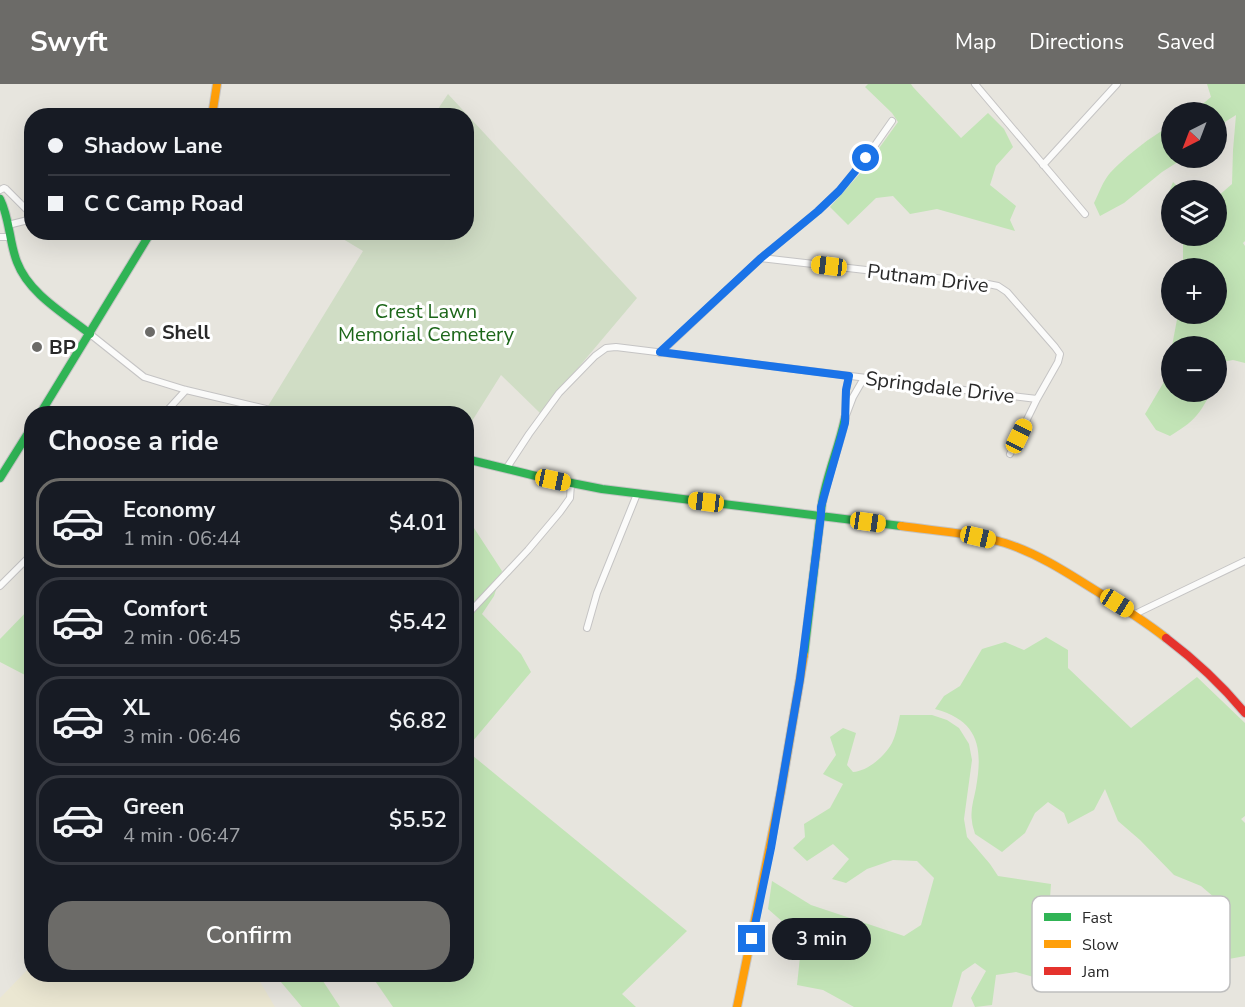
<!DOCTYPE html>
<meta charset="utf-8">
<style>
:root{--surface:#171b24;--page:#20242c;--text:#f1f3f6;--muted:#9ea1a6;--line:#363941;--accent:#6c6b68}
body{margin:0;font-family:"Nunito Sans",sans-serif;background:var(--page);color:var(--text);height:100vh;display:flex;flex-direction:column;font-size:22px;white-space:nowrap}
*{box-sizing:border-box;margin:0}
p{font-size:20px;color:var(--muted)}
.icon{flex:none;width:33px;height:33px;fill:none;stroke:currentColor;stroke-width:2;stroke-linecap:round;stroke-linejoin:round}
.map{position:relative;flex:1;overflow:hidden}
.sheet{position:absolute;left:24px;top:322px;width:450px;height:576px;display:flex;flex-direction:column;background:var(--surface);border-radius:24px;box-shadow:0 6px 24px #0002}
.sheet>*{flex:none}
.hud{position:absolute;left:24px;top:24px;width:450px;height:132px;border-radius:24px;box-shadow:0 6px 24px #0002;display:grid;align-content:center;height:132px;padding:0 24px;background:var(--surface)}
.needle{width:39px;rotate:222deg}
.fabs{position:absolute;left:1161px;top:18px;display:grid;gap:12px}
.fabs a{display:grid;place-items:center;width:66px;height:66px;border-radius:50%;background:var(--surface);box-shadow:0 6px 24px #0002;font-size:30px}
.end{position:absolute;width:27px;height:27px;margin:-14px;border:8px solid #1a73e8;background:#fff;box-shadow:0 0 0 3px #fff}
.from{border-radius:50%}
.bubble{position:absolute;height:42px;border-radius:21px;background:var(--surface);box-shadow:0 6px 24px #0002;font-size:20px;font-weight:600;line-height:42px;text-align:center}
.car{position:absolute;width:18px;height:36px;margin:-18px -9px;border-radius:8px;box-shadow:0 0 4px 2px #0007;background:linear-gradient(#f5c518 24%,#345 0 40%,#f5c518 0 76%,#345 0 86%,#f5c518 0)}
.hud b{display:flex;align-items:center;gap:21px;height:57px;font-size:22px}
.hud b+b{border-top:2px solid var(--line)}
.hud i{width:15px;height:15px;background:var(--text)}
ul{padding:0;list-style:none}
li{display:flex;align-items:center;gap:18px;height:90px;margin:0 12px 9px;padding:0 12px;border:3px solid var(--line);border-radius:24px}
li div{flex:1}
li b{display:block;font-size:22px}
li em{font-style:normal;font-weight:600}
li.selected{border-color:var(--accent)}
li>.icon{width:54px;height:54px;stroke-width:1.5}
h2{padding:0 24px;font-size:27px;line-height:72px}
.action{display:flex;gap:12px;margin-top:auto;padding:12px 24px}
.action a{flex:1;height:69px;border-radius:24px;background:var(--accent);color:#fff;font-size:24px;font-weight:600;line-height:69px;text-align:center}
header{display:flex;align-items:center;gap:36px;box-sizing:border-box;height:84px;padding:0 30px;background:var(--accent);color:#fff}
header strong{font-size:28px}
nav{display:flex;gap:33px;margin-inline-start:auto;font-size:21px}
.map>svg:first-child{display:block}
.education{fill:#ebe7d2}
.green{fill:#c2e4b6}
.cemetery{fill:#d0ddc5}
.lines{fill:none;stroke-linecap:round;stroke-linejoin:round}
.street-casing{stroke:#c5c4c4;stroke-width:8}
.fast-casing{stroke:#c5c4c4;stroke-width:10}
.slow-casing{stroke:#c5c4c4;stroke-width:10}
.jam-casing{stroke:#c5c4c4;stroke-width:10}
.street{stroke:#fbfbfa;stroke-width:6}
.fast{stroke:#30b455;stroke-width:8}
.slow{stroke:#ff9f0a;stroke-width:8}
.jam{stroke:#e5322d;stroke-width:8}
.route{stroke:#1a73e8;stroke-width:8}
.poi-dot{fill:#6c6b68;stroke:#fff;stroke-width:2}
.labels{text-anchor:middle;stroke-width:6;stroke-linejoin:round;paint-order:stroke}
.street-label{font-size:20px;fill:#292929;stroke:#fff}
.park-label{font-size:20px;fill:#1c6619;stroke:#fff}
.poi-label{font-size:20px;font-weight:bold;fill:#292929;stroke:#fff;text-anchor:start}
.key{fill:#fff;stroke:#bfbfbf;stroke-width:1.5}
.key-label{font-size:16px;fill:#292929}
</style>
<header>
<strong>Swyft</strong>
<nav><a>Map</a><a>Directions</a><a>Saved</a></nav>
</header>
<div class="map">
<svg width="1245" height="923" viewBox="0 0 1245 923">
<rect width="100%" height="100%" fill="#e7e5de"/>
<path class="education" d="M31 882 32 891H256L275 923H0V914Z"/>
<path class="green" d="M868 0H911L913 3 961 54 988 29 1004 45 1013 63 996 82 990 101 1016 122 1010 136 1015 147 937 125 910 130 893 112 876 114 848 141 830 123 864 85 898 38 892 29 865 3Z
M1207 0H1245V157L1243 159 1245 162V279L1233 276 1217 279 1216 262H1172L1178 230H1216V184H1183V152H1216L1217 113 1232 100 1233 66 1236 31 1217 43 1216 28H1193L1211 13Z
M1171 42 1172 74H1184L1162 88 1124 119 1100 132 1094 119C1099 109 1103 97 1110 89 1125 73 1152 51 1171 42Z
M1173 98 1181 106H1172L1171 130 1164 121Z
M1171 265 1172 308H1211C1199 332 1193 338 1170 352L1156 346 1145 330 1165 296Z
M474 444 502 487 494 512 482 530 521 570 531 588 467 664 466 472Z
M31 523V584L25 591 0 578V555Z
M1046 553 1068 566V584L1131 644 1197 593 1245 639V732L1241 735 1245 739V872L1229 875 1215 903 1193 898 1209 846 1222 820 1201 802 1174 791 1140 756 1118 737 1105 705 1094 726 1068 740 1064 729 1048 718 1035 729 1025 749 1002 768 975 750C974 746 972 741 972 737 970 726 974 715 976 704 983 664 979 637 935 625L944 612 960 602 982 565 1005 558 1024 566Z
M900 631H932L947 636 959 644 969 660 972 676 964 735 967 753 990 780 998 792 1051 800 1044 896 1016 888 996 891 992 921 975 923 971 914 986 887 975 879 962 888 952 923H854L823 906 797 901 800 873 792 846 768 825 772 797 811 821 904 852 921 841 934 794 917 777 893 776 867 785 846 799 832 795 849 775 833 760 807 777 793 764 805 753 804 740 830 724 843 700 823 690 836 671 830 653 843 644 856 649 847 681 853 688C868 687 885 672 892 659 896 651 898 640 900 631Z
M467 667 687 847 622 910 636 923H393L371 891H466Z
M275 891H319L340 923H302Z"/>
<path class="cemetery" d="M448 10 637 214 540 329 501 291 467 345 466 330H298L268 322 363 167 333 149 466 148V32L434 31Z"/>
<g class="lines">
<defs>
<path id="street" d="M975 0 1085 130
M1043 81 1117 0
M0 106 4 104 6 105 30 129 32 133
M8 141 32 135
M0 153H10
M761 174 988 200 998 202 1007 208 1055 263 1060 270 1058 278 1037 315 1010 370
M90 250 144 293 186 306 287 330
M660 269 761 174 818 127 839 107 866 74 892 37
M849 292 846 306 845 334 853 313 864 294
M164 330 186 306
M506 385 529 350 559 309 595 272 606 264 616 263 1037 315
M0 502 32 470
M1135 530 1245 477
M466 532 528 466 560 428 570 414 571 400
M587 544 597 509 637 410"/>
<path id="fast" d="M0 115C10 135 9 158 17 178 29 210 65 230 90 250
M40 330 151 148
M466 375 536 392 602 405 901 442
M0 394 32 343
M804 571 822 419C827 390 839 363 845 334"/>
<path id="slow" d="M212 32 217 0
M901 442C936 447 971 449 1005 459 1036 469 1063 486 1090 503 1116 519 1142 535 1166 554
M737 923 781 707 804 571"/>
<path id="jam" d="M1166 554C1195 576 1222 601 1245 629"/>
</defs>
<use href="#street" class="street-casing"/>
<use href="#fast" class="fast-casing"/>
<use href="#slow" class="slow-casing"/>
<use href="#jam" class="jam-casing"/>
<use href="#street" class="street"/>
<use href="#fast" class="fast"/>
<use href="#slow" class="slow"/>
<use href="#jam" class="jam"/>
</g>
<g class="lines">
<path class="route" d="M752 855 771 764 800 595 821 431V423L845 339 846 306 849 292 660 268 761 174 818 127 839 107 866 74"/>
</g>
<g class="poi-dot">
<circle cx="150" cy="248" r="6"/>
<circle cx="37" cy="263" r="6"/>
</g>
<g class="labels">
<g class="street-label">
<text transform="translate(928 194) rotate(7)" y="7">Putnam Drive</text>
<text transform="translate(940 303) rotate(7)" y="7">Springdale Drive</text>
</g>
<g class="park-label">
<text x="426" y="234">Crest Lawn<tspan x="426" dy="23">Memorial Cemetery</tspan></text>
</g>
<g class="poi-label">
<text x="162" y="255">Shell</text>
<text x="49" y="270">BP</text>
</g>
</g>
<rect x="1032" y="812" width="198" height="96" rx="9" class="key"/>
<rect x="1044" y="829" width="27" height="8" fill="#30b455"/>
<rect x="1044" y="856" width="27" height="8" fill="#ff9f0a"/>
<rect x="1044" y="883" width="27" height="8" fill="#e5322d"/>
<g class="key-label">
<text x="1082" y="839">Fast</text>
<text x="1082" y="866">Slow</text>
<text x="1082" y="893">Jam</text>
</g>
</svg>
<div class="fabs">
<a><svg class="needle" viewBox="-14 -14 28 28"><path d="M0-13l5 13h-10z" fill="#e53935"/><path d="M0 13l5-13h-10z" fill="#9ea1a6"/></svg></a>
<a><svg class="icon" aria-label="layers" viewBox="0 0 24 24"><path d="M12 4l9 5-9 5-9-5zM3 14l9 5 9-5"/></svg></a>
<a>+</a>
<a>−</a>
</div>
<i class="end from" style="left:866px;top:74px"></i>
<i class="end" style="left:752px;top:855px"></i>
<div class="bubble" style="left:772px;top:834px;width:99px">3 min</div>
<i class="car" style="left:829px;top:182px;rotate:277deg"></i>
<i class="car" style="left:1019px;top:352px;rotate:26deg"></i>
<i class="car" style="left:553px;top:396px;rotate:102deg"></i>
<i class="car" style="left:706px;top:418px;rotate:277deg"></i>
<i class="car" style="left:868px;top:438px;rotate:98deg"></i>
<i class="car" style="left:978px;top:453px;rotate:103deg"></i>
<i class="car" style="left:1117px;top:519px;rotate:122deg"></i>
<div class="hud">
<b><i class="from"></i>Shadow Lane</b>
<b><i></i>C C Camp Road</b>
</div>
<section class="sheet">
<h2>Choose a ride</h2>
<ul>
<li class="selected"><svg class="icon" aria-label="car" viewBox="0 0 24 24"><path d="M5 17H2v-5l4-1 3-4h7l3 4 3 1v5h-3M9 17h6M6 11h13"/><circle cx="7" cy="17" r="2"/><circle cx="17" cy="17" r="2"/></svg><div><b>Economy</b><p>1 min · 06:44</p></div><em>$4.01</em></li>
<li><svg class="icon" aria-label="car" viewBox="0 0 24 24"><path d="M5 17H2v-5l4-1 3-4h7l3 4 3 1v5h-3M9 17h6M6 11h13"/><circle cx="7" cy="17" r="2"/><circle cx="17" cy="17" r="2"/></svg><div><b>Comfort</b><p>2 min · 06:45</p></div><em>$5.42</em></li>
<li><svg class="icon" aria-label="car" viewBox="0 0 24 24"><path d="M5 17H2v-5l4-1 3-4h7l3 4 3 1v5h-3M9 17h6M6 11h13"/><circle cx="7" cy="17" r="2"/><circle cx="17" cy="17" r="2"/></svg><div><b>XL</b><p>3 min · 06:46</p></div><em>$6.82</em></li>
<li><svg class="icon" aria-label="car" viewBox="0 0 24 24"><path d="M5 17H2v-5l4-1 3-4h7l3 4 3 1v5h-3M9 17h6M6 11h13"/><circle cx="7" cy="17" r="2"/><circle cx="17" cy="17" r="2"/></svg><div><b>Green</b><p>4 min · 06:47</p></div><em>$5.52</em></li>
</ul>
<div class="action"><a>Confirm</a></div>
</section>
</div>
